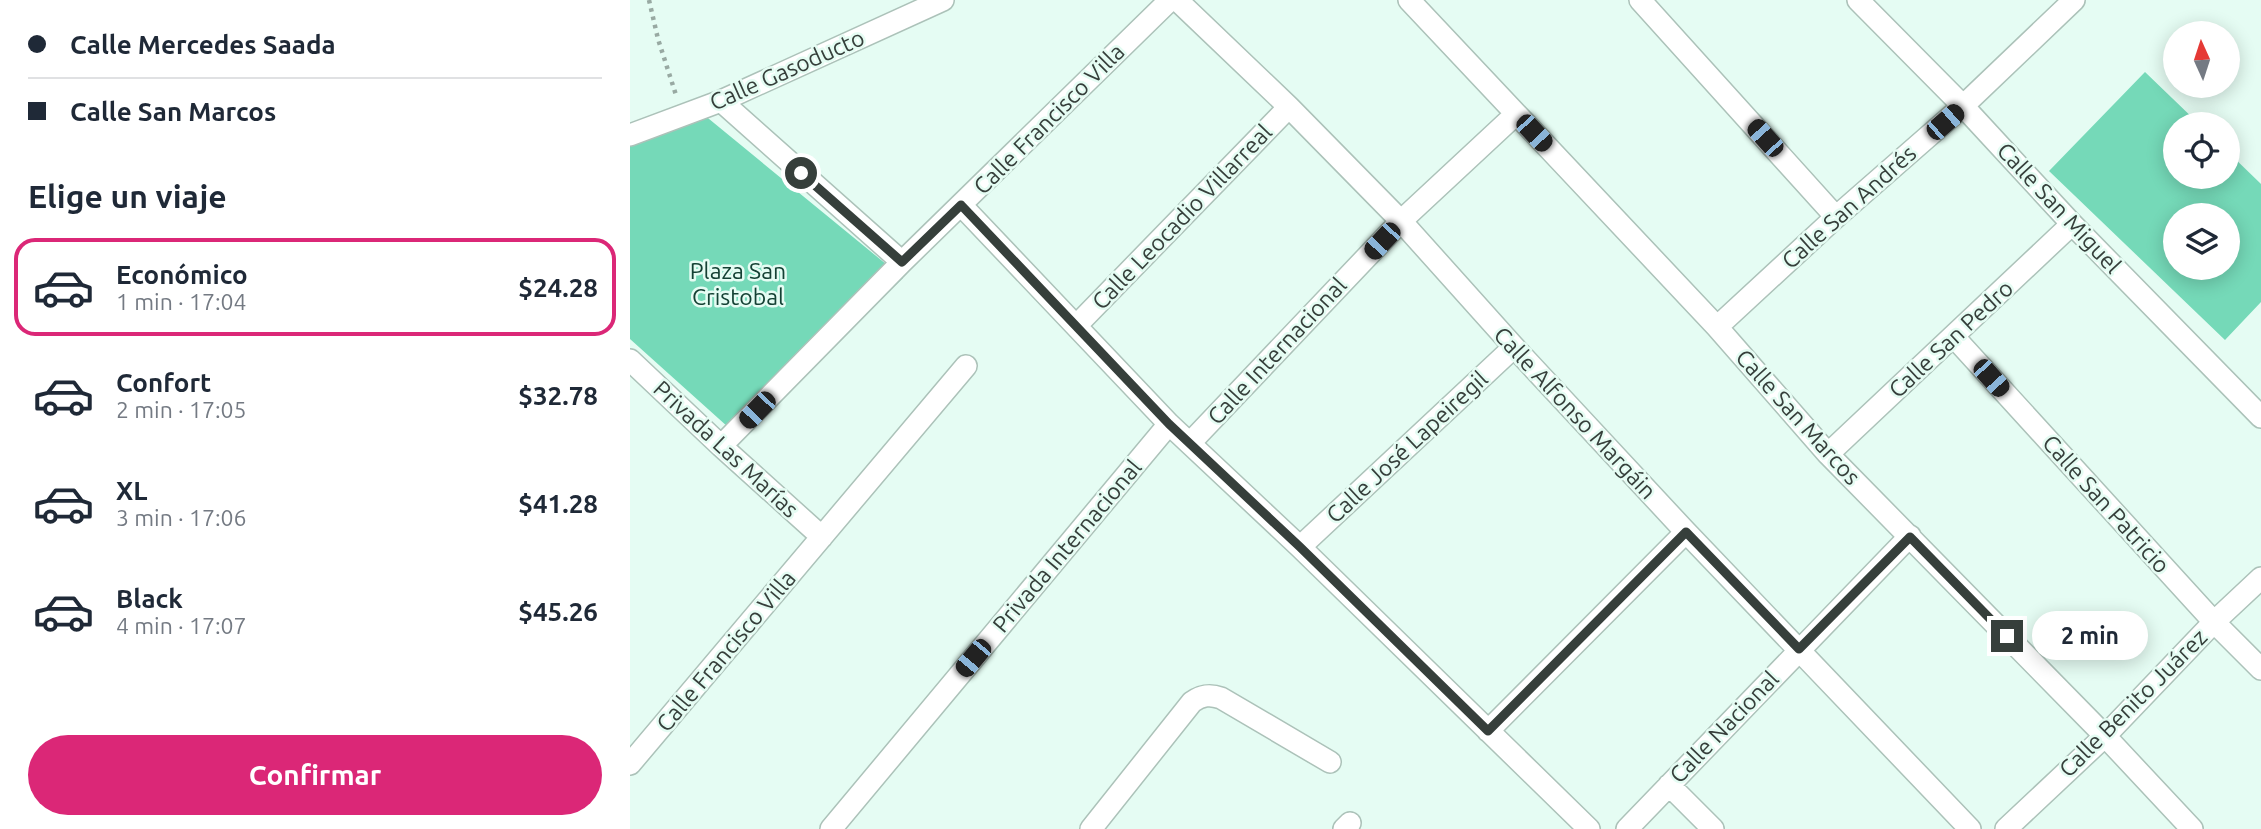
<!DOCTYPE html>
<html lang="es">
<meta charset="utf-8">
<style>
:root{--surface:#fff;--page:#f2f2f3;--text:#1f2937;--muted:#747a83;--line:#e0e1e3;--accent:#db2777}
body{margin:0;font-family:Ubuntu,sans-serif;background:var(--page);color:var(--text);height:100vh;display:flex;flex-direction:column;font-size:26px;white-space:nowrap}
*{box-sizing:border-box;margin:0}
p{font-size:23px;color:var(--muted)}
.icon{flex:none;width:38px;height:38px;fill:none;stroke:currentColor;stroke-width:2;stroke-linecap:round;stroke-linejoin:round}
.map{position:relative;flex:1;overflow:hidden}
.details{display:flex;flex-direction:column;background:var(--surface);width:630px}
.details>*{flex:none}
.banner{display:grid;align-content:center;height:154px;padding:0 28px;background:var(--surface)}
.needle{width:46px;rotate:357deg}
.buttons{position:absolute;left:1533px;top:21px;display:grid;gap:14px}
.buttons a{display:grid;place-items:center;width:77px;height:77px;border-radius:50%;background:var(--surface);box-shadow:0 4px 18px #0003;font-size:35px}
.end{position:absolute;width:32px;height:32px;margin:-16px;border:9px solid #363f3b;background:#fff;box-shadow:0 0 0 4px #fff}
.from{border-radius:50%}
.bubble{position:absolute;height:49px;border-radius:24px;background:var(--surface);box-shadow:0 4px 18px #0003;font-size:23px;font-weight:600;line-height:49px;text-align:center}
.car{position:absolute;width:21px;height:42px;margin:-21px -10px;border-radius:9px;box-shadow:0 0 5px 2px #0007;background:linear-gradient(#222 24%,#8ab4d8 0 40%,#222 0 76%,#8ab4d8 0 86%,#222 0)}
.banner b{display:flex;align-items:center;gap:24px;height:66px;font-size:26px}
.banner b+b{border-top:2px solid var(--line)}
.banner i{width:18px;height:18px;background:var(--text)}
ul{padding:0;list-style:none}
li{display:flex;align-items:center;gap:21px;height:98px;margin:0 14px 10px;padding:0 14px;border:4px solid transparent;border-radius:21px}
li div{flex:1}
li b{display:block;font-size:26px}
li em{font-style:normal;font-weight:600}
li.on{border-color:var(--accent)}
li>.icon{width:63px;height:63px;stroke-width:1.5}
h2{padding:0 28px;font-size:32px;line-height:84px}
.primary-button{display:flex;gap:14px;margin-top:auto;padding:14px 28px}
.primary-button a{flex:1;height:80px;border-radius:42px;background:var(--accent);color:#fff;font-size:28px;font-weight:600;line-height:80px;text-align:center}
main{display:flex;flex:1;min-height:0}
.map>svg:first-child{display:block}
.green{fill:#75d9b8;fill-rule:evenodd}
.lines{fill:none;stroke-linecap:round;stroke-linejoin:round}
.street-casing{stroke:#acc2b9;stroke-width:24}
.path{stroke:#98a9a2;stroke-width:4.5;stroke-dasharray:3.5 5;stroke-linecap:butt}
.street{stroke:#fff;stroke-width:21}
.route{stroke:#363f3b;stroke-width:9}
.labels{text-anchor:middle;stroke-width:5;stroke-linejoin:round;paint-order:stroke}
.street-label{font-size:23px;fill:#363f3b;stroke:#e5fcf3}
.park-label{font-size:23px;fill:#144134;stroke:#e5fcf3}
</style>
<main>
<section class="details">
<div class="banner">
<b><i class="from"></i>Calle Mercedes Saada</b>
<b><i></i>Calle San Marcos</b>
</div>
<h2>Elige un viaje</h2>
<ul>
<li class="on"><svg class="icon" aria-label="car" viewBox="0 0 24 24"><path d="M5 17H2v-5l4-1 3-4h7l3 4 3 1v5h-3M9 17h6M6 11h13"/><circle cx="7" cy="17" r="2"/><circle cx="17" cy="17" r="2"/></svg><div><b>Económico</b><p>1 min · 17:04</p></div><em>$24.28</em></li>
<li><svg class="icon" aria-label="car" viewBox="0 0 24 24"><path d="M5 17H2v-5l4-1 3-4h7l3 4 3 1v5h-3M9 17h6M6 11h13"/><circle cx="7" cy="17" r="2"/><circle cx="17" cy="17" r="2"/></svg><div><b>Confort</b><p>2 min · 17:05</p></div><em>$32.78</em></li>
<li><svg class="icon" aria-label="car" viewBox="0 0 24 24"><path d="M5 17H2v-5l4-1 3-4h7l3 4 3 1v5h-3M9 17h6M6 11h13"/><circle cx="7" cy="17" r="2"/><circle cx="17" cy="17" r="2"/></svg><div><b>XL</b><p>3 min · 17:06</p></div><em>$41.28</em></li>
<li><svg class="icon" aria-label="car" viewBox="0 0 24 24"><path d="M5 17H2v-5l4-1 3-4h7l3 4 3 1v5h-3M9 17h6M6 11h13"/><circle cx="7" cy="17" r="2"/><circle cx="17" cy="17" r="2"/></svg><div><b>Black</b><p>4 min · 17:07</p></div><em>$45.26</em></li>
</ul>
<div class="primary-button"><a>Confirmar</a></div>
</section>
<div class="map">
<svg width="1631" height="829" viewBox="0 0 1631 829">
<rect width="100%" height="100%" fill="#e5fcf3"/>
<path class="green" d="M1515 72 1569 124H1545V177H1598V152L1631 184V302L1595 340 1419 171ZM1545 215H1598V268H1545Z
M73 114 273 278 108 436 0 339V146Z"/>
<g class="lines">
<defs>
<path id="street" d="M547 0 659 107 771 221 884 347 1056 532 1340 829
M779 0 1087 327 1198 454 1475 736 1562 829
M1010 0 1206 217
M1228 0 1333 106 1442 224 1631 417
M91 101 272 262
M0 135 91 101 313 0
M331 205 539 424 670 547 959 829
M446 326 659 107
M1087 327 1206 217 1333 106 1444 0
M1324 337 1584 622 1631 669
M0 360 91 446 192 537
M560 443 771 221 886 114
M91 446 272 262 540 0
M1198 454 1442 224
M670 547 884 347
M858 731 1056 532
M0 764 336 366
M1039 785 1083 829
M201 829 539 424
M461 829 562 702C572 695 580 694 591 698L700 762
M714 829 720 823
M997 829 1280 536
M1376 829 1475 736 1584 622 1631 578"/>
</defs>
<use href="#street" class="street-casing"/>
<path class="path" d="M19 0 28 39 46 95"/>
<use href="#street" class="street"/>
</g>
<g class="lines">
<path class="route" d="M171 173 272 262 331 205 539 424 670 547 858 731 1056 532 1169 649 1280 537 1377 636"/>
</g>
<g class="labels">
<g class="street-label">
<text transform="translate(157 70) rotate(-24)" y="8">Calle Gasoducto</text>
<text transform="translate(419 119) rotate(-45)" y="8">Calle Francisco Villa</text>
<text transform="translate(1219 207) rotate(-42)" y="8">Calle San Andrés</text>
<text transform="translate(1429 208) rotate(47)" y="8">Calle San Miguel</text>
<text transform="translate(552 217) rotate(-46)" y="8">Calle Leocadio Villarreal</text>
<text transform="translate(1321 339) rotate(-43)" y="8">Calle San Pedro</text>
<text transform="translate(647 351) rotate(-47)" y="8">Calle Internacional</text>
<text transform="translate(945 413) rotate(47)" y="8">Calle Alfonso Margáin</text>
<text transform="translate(1168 417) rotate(48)" y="8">Calle San Marcos</text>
<text transform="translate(777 447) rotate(-43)" y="8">Calle José Lapeiregil</text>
<text transform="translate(96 449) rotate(43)" y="8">Privada Las Marías</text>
<text transform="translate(1476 504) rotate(48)" y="8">Calle San Patricio</text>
<text transform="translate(437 546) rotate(-50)" y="8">Privada Internacional</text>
<text transform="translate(96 651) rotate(-50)" y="8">Calle Francisco Villa</text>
<text transform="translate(1503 703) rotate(-45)" y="8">Calle Benito Juárez</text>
<text transform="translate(1094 727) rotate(-46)" y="8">Calle Nacional</text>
</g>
<g class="park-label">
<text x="108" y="279">Plaza San<tspan x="108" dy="26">Cristobal</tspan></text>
</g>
</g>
</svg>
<div class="buttons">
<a><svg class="needle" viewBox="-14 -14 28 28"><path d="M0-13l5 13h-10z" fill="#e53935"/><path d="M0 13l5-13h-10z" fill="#747a83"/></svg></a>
<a><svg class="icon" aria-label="locate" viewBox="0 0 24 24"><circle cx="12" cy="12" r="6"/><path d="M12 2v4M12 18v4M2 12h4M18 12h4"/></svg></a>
<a><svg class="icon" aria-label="layers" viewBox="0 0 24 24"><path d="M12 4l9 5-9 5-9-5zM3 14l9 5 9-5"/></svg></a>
</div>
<i class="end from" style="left:171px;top:173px"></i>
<i class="end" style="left:1377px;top:636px"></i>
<div class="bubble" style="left:1402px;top:611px;width:116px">2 min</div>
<i class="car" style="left:1315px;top:122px;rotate:49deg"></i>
<i class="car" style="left:904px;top:133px;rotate:137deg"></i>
<i class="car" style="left:1135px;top:138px;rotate:318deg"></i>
<i class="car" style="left:752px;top:241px;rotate:223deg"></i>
<i class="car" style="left:1361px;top:378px;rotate:138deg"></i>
<i class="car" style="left:127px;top:410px;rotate:224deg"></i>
<i class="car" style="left:343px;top:658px;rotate:220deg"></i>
</div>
</main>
